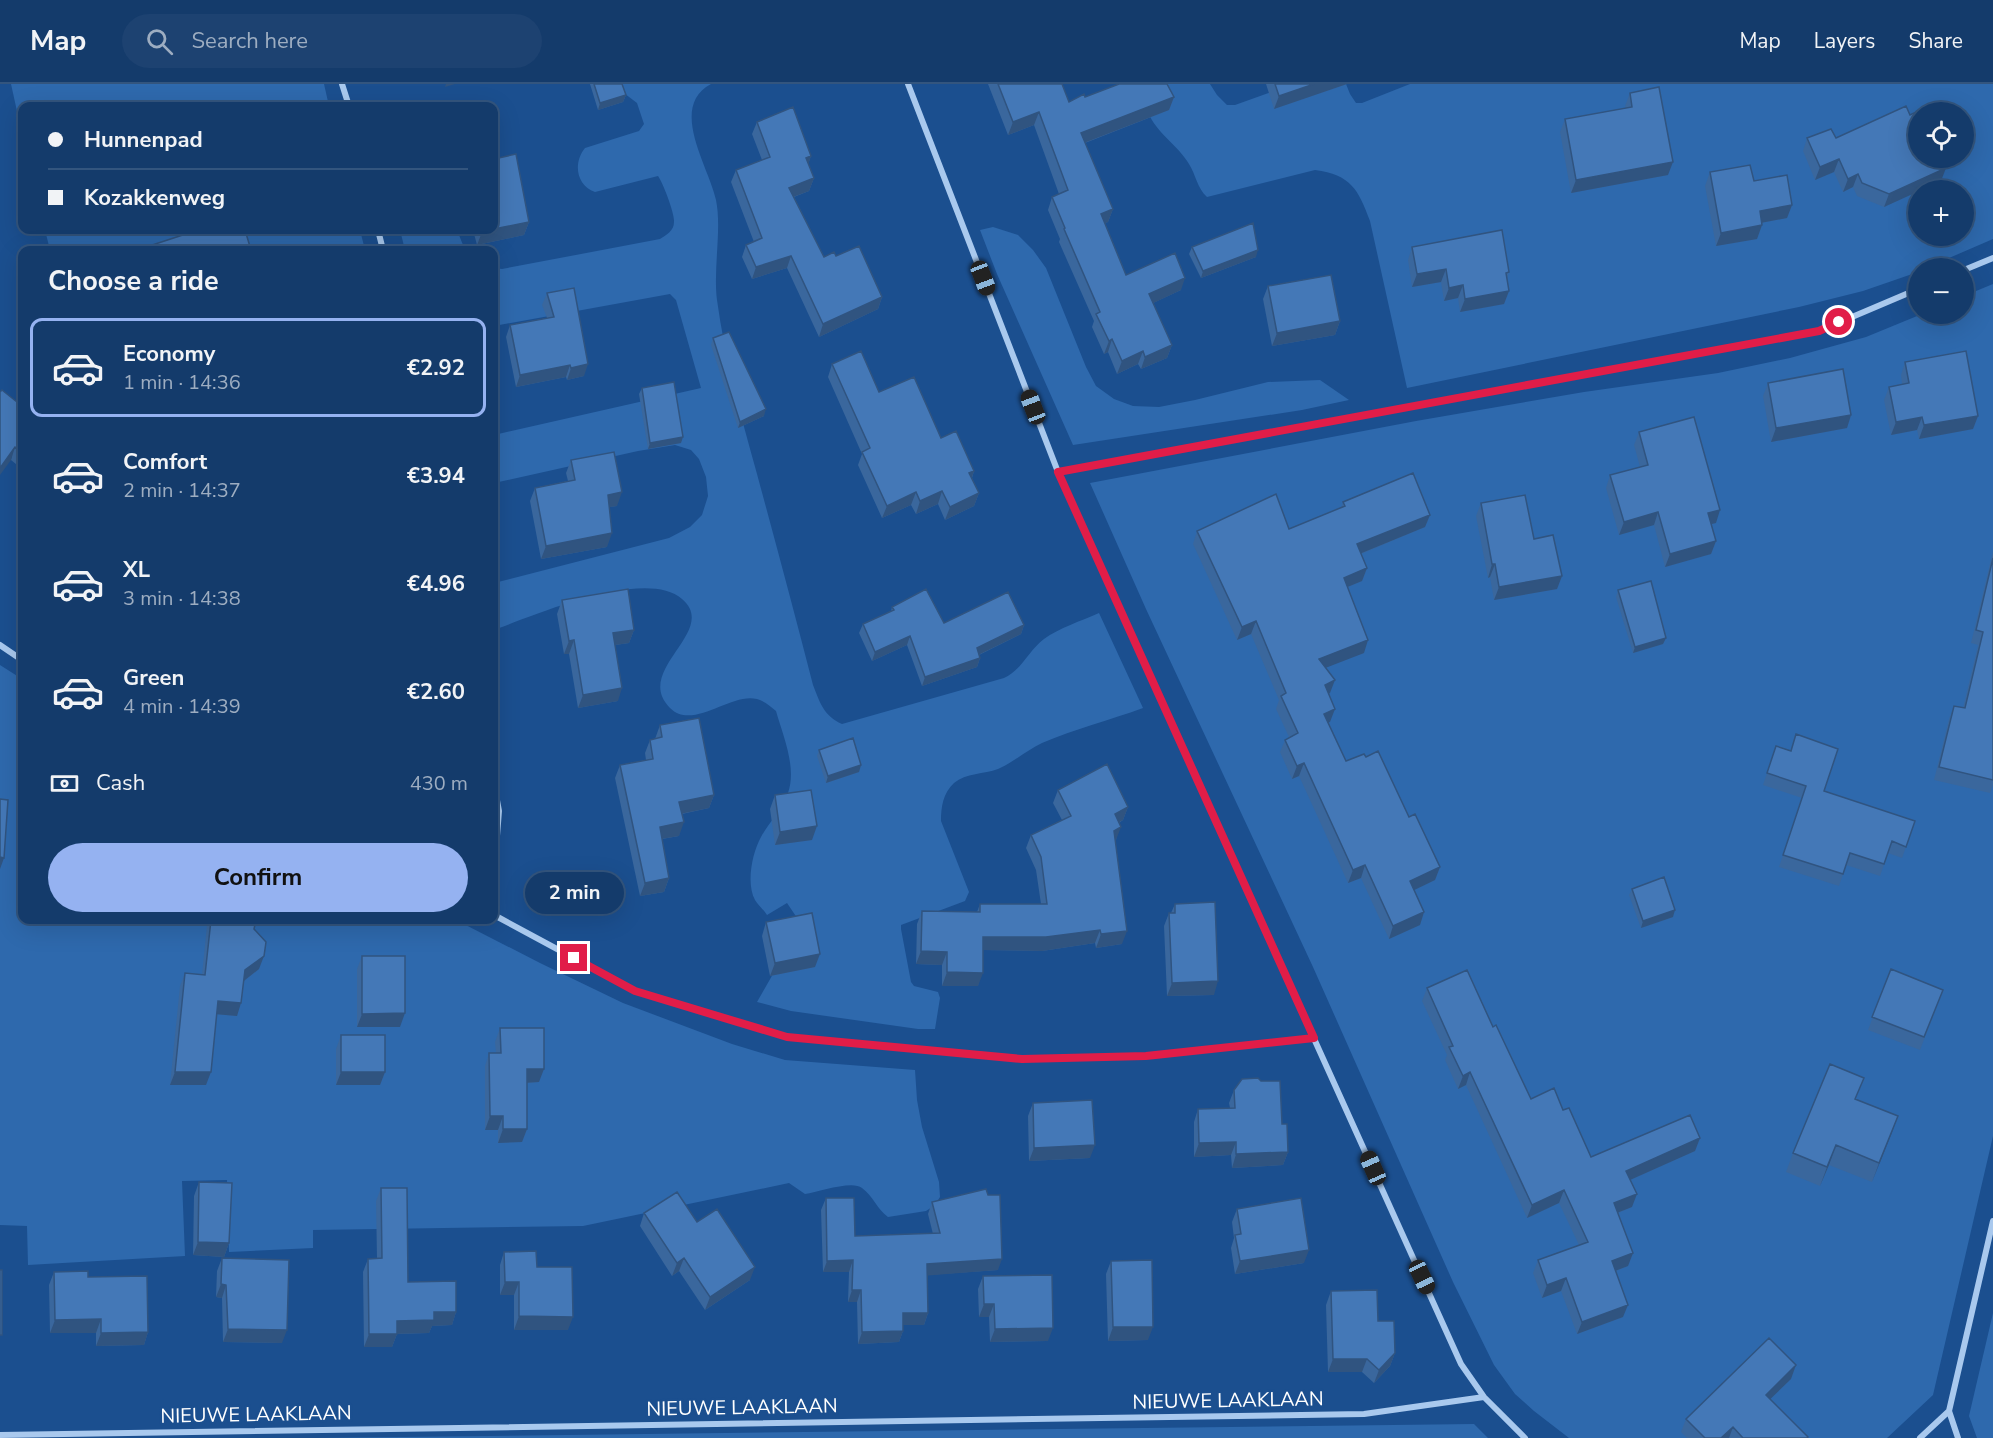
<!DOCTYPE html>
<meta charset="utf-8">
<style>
:root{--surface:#143b6b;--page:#1d4271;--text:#f1f3f6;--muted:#9dadc1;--line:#33557e;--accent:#95b2f1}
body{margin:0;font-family:"Nunito Sans",sans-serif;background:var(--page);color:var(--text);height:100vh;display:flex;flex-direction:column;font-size:22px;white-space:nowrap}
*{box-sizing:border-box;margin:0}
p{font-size:20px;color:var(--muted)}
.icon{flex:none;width:33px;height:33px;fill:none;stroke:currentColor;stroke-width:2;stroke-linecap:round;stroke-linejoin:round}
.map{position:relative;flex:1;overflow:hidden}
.details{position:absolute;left:18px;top:162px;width:480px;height:678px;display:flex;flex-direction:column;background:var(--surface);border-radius:12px;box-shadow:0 6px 24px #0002,0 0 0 2px var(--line)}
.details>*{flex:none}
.top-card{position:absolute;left:18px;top:18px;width:480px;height:132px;border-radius:12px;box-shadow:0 6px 24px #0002,0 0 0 2px var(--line);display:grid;align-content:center;height:132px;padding:0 30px;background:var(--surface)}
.fabs{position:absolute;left:1908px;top:18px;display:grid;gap:12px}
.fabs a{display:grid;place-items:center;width:66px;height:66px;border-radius:50%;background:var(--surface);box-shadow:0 6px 24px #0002,0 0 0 2px var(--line);font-size:30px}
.end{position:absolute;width:27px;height:27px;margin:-14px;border:8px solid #e11d48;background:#fff;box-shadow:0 0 0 3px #fff}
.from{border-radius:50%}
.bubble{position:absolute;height:42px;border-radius:21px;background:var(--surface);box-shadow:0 6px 24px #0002,0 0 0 2px var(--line);font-size:20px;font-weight:700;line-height:42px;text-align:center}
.car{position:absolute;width:18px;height:36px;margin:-18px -9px;border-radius:8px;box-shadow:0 0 4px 2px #0007;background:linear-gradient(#222 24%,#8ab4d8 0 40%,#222 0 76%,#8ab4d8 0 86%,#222 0)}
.top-card b{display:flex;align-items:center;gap:21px;height:57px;font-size:22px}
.top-card b+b{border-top:2px solid var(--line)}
.top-card i{width:15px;height:15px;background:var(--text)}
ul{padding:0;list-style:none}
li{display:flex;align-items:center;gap:18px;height:99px;margin:0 12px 9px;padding:0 18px;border:3px solid transparent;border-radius:12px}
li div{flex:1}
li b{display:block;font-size:22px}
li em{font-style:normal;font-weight:700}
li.active{border-color:var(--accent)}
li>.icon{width:54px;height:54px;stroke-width:1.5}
h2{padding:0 30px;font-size:27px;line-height:72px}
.pay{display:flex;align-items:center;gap:15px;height:66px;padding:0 30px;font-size:22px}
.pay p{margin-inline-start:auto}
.primary-button{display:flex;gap:12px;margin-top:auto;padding:12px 30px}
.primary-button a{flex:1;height:69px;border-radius:36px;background:var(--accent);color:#111;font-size:24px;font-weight:700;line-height:69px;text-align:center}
header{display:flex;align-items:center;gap:36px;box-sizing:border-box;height:84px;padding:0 30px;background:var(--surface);border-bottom:2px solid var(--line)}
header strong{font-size:28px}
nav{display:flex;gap:33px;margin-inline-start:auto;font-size:21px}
.search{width:420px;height:54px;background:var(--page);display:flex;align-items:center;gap:15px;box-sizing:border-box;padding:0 21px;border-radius:33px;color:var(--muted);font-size:22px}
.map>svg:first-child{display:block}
.green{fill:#2e69ad;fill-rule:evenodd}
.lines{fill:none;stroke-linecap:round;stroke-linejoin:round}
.street{stroke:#a9c9ee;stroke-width:6}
.wall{fill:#3a679d}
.shaded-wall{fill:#305480}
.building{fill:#4478b7;stroke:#305480;stroke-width:1.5}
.route{stroke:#e11d48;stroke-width:8}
.labels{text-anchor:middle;stroke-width:5;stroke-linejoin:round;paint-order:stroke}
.street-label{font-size:20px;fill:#fff;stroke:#1b4f8f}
</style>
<header>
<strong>Map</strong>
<div class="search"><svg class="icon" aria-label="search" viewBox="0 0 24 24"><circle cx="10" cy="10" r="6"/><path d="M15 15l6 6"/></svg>Search here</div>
<nav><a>Map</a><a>Layers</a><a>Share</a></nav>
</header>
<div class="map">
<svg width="1993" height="1354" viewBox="0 0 1993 1354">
<rect width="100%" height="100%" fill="#1b4f8f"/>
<path class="green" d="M11 0H324L329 22H22V50Z
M612 0H711C668 23 709 83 716 116 722 145 713 184 717 216 725 275 741 333 757 390 776 460 795 531 813 601 820 619 824 632 842 640L1004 594C1021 587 1029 566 1044 555 1059 544 1081 537 1099 529L1143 624C1110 636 1075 645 1042 659 1027 666 1014 678 998 685 984 690 966 689 954 699 943 709 941 723 941 737L969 808 965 817 901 841V845L911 898 914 902 938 908 940 914 935 945H918L791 927 757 918 773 890 814 859 787 819 767 831C764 826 758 821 755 816 746 800 752 769 761 753 769 738 783 725 788 709 797 683 783 652 776 627 770 622 764 617 757 615 731 608 693 647 670 624 632 586 720 547 682 515 645 483 533 532 494 546V499L669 454 690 443 702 431 708 412 706 393 699 375 691 366 675 361 638 367 494 399V351L701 304 676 216 670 210 494 242V184L502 185 660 155C666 151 674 147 674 138 675 130 663 99 658 92L595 108C576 101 573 79 585 64L639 47 644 40 637 19Z
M1145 0H1210L1217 11 1227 21H1235L1274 7 1277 0H1346L1350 10 1356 19H1362L1410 0H1993V155L1926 184H1918V188L1863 207 1799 223 1407 304 1370 137C1358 105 1351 91 1315 86L1207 113C1197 104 1196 91 1189 80 1178 61 1156 49 1148 28 1145 20 1146 9 1145 0ZM1918 28H1964V74H1918ZM1918 106H1964V152H1918Z
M993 143 1018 151 1033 166 1046 184 1086 283 1096 302 1114 315 1133 322 1159 323 1195 316 1268 298 1320 296 1349 316 1302 326 1073 361 997 190 980 146Z
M45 146H360L365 166H50Z
M400 146H457L465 166H405Z
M1993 200V1052L1933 1311 1887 1354H1569L1534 1327 1515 1310 1494 1281 1453 1198 1313 883 1146 525 1090 399 1416 337 1584 308 1718 289 1790 274 1866 253 1922 230H1964V212Z
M0 581 22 595V836H456L540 879 623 919 732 960 785 976 915 986 917 1016 922 1043 939 1098 940 1113 935 1121 926 1127 888 1133C877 1125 873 1112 862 1104 852 1096 819 1108 805 1110L789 1099 583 1142 313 1146V1164L229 1168 227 1096 182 1097 185 1172 28 1181 27 1142 0 1141Z
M1993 1229V1354H1977L1969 1332Z
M1474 1340 1488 1354H314Z"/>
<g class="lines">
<path class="street" d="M342 0 349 22
M908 0 1058 388 1461 1280 1484 1313 1525 1354
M378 146 383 166
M1964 186 1993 174
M1058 388 1819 247 1918 205
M0 561 22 576
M494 700 499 727 494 789
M494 831 635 907 787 953 1022 975 1146 972 1314 954
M0 1351 1364 1330 1484 1313
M1920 1354 1949 1327
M1958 1354 1949 1327 1993 1137"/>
</g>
<path class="wall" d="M590 0H622L626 11 623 18 598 26Z
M988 0H1062L1069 18 1085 13H1174L1169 26 1085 59 1113 125 1108 138 1105 139 1126 191 1181 206 1153 219 1172 261 1167 274 1141 285 1138 280 1117 290 1108 268 1104 270 1092 243 1094 237 1059 158 1060 155 1048 126 1052 113 1059 110 1034 41 1008 51Z
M1266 0H1347L1274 25Z
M1630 9 1668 91 1571 109 1560 48 1565 35 1626 24 1625 22Z
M757 38 811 72 808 80 814 94 809 107 794 113 824 173 836 172 882 213 878 225 819 253 787 184 752 195 742 173 746 161 754 158 731 98 736 86 762 76 752 50Z
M1807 54H1836L1941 97 1884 123 1857 112 1853 103 1843 108 1834 88 1815 96 1803 67Z
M1710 88 1754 97 1792 121 1787 134 1761 139 1762 141 1757 155 1716 162 1705 102Z
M529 138 524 151 477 161 473 146H494Z
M1192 163 1256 173 1201 194 1189 170Z
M1412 163 1509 188 1507 195 1509 207 1504 220 1460 228 1458 214 1444 217 1441 198 1412 203 1408 176Z
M1268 202 1340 237 1335 251 1272 262 1263 215Z
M547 209 584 292 567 296 566 293 516 303 506 253 510 241 547 234 542 221Z
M713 254 764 332 738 344 711 261Z
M1905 278 1978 332 1973 345 1919 355 1917 346 1891 351 1884 316 1889 303 1902 300 1901 291Z
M832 280 879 308 941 354 974 387 972 394 979 409 974 422 945 436 938 420 916 430 911 421 882 434 858 381 862 370 828 293Z
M1768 299 1851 331 1847 344 1771 358 1763 312Z
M642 304 681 359 648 365 639 310Z
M22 322V385L11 376Z
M1639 348 1716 439 1711 440 1716 457 1711 470 1665 483 1654 441 1619 451 1606 404 1610 391 1640 383 1634 361Z
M571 376 617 422 609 423 607 463 541 475 530 417 535 404 568 397 566 389Z
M1343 418 1430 431 1425 443 1361 470 1367 484 1362 497 1348 503 1364 569 1326 583 1330 609 1329 610 1330 638H1328L1346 677 1409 733 1440 783 1435 796 1414 806 1424 828 1420 841 1389 855 1361 794 1348 799 1299 692 1292 695 1280 668 1285 656 1289 653 1276 625 1279 616 1251 550 1237 556 1193 460 1197 447 1289 445 1341 424Z
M1481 419 1562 492 1557 505 1494 516 1490 493 1488 494 1476 432Z
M1993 467V701L1990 709 1934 696 1949 635 1954 622 1963 624 1978 561 1971 559Z
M1618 506 1666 554 1663 560 1633 569 1616 513Z
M562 516 634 546 629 559 615 561 618 617 578 624 569 570H564L557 530Z
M892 523 944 539 1024 541 1021 550 979 571 980 574 977 583 922 602 907 561 872 577 859 549 863 540 891 527Z
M660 641 714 711 709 724 682 730 679 752 662 755 669 794 664 808 640 812 615 694 620 681 646 676 645 669 650 656 655 655Z
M1776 662 1824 707 1906 763 1902 774 1888 769 1880 792 1846 781 1839 802 1779 783 1802 714 1763 701Z
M819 666 861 681 859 688 826 699 817 672Z
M1058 706 1128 723 1123 736 1119 739 1116 756 1115 757 1122 860 1096 864 1095 859 1042 867 983 866 978 902H942V881L916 880 917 840 922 827 977 828 980 820H1041L1036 786 1026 764 1031 751 1062 736 1053 719Z
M775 711 812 756 775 761 770 725Z
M1632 805 1673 833 1641 844 1629 811Z
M1175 820 1214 911 1167 912 1164 842 1169 829H1171Z
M209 836H256L254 845 259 885 244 897 237 932 217 930 206 1001H170L180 902 185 889 202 891 207 841Z
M766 838 815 883 770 892 762 852Z
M362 872 400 943H357V885Z
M1891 885 1943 906 1920 966 1868 946Z
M1427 904 1493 943 1531 1015 1563 1026 1591 1073 1700 1054 1695 1067 1630 1096 1632 1123 1618 1129 1633 1169 1628 1182 1616 1187 1623 1233 1577 1250 1561 1207 1542 1214 1533 1189 1538 1176 1579 1161 1559 1119 1527 1134 1466 1001 1458 1005 1445 976 1447 971 1422 917Z
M500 944 539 998 527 999V1045L522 1058 498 1059V1046H485V982L489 969H496L495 958Z
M341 951 385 988 380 1001H336V965Z
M1234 1006 1282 1040 1288 1068 1283 1081 1232 1084 1231 1071 1194 1073V1038L1198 1025 1230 1024 1229 1019Z
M1856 1015 1898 1032 1872 1098 1829 1081 1820 1102 1786 1088 1793 1069Z
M1033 1019 1090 1074 1029 1077 1028 1032Z
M199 1098 229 1159 224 1173 193 1171 194 1112Z
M381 1104 408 1198 456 1228 452 1241 432 1242 429 1249 397 1250 392 1263H364L363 1188 368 1175H377L376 1117Z
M826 1114 855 1152 933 1150 928 1130 932 1118 998 1186 927 1191 928 1229 924 1241H903V1247L899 1258 858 1260 857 1218H848L849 1188H823L821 1126Z
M1237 1125 1304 1179 1235 1190 1231 1164 1234 1154 1232 1138Z
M644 1129 697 1138 750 1196 705 1226 679 1187 672 1192 640 1142Z
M504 1168 537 1183 568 1246H514V1211H500V1181Z
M222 1174 282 1259 223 1258 222 1214 216 1213 217 1187Z
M1111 1177 1148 1256 1108 1257 1106 1190Z
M54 1188 88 1193 148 1248 144 1261 96 1262V1249H50L49 1201Z
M983 1192 1048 1257 990 1258 989 1233H979L978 1205Z
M1331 1207 1378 1237 1395 1269 1390 1282 1374 1299 1362 1288H1328L1326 1221Z
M1791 1295 1770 1315 1808 1353V1354H1687L1681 1348 1686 1335Z"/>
<path class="shaded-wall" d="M446 0H455L445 3Z
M1314 0H1347L1274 25 1279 12Z
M626 11 623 18 598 26 600 19Z
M1174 13 1169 26 1076 62 1081 49Z
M1039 28 1034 41 1008 51 1013 38Z
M811 72 807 84 806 74Z
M1839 75 1834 88 1815 96 1820 83Z
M1673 78 1668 91 1571 109 1576 96Z
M1946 84 1941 97 1884 123 1889 110Z
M1858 90 1853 103 1843 108 1848 95Z
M814 94 809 107 785 116 789 104Z
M1792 121 1787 134 1755 140 1760 127Z
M1113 125 1108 138 1097 143 1101 130Z
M529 138 524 151 477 161 482 148Z
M1762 141 1757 155 1716 162 1721 149Z
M1258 166 1256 173 1201 194 1203 187Z
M791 172 787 184 752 195 756 183Z
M1446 185 1441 198 1412 203 1417 190Z
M1185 194 1181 206 1145 223 1149 210Z
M1463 201 1458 214 1444 217 1449 204Z
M1509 207 1504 220 1460 228 1465 215Z
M882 213 878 225 819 253 823 240Z
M1340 237 1335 251 1272 262 1277 249Z
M1112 255 1108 268 1104 270 1109 257Z
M1172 261 1167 274 1141 285 1145 273Z
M1143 267 1138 280 1117 290 1122 277Z
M588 280 584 292 567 296 571 284Z
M570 281 566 293 516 303 520 291Z
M766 325 764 332 738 344 740 338Z
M1851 331 1847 344 1771 358 1776 344Z
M1978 332 1973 345 1919 355 1924 341Z
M1922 333 1917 346 1891 351 1896 338Z
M683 353 681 359 648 365 650 359Z
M15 363 11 376 0 391V384Z
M974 387 970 399 969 389Z
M942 407 938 420 916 430 920 417Z
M622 408 617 422 603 424 608 411Z
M916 408 911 421 882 434 887 422Z
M979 409 974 422 945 436 950 423Z
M1720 426 1716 439 1703 442 1708 429Z
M1658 428 1654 441 1619 451 1624 438Z
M1430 431 1425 443 1352 473 1357 460Z
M612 449 607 463 541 475 546 462Z
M1716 457 1711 470 1665 483 1670 470Z
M1492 480H1495L1490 493 1488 494Z
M1367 484 1362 497 1340 506 1344 494Z
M1562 492 1557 505 1494 516 1499 503Z
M1256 537 1251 550 1237 556 1242 543Z
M1024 541 1021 550 974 573 977 564Z
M634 546 629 559 608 562 613 549Z
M910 552 907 561 872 577 875 568Z
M1666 554 1663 560 1633 569 1635 563Z
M574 556 569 570H564L569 557Z
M1368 556 1364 569 1315 588 1319 575Z
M980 574 977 583 922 602 925 593Z
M1335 596 1330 609 1320 613 1325 601Z
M622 604 618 617 578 624 583 611Z
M1335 625 1330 638 1320 642 1324 630Z
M1304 679 1299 692 1292 695 1297 682Z
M861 681 859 688 826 699 828 692Z
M714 711 709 724 675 731 679 718Z
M1128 723 1123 736 1110 743 1115 730Z
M684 738 679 752 655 756 660 743Z
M817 742 812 756 775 761 780 748Z
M1121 743 1116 756 1109 760 1114 747Z
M0 773 4 774 0 785Z
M1365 781 1361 794 1348 799 1353 786Z
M1440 783 1435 796 1406 810 1410 797Z
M669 794 664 808 640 812 645 799Z
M1675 826 1673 833 1641 844 1643 837Z
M1424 828 1420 841 1389 855 1393 842Z
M1100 846 1095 859 1042 867 979 866 983 853Z
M1127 847 1122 860 1096 864 1101 850Z
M921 867 947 868 942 881 916 880Z
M820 870 815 883 770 892 775 879Z
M264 872 259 885 240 900 245 886Z
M947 888 983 889 978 902H942Z
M1218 897 1214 911 1167 912 1172 899Z
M218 917 241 919 237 932 214 930Z
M405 929 400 943H357L362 930Z
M527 985H544L539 998 522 999Z
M175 988H211L206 1001H170Z
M341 988H385L380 1001H336Z
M1470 988 1466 1001 1458 1005 1463 992Z
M490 1032H503L498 1046H485Z
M1898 1032 1891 1051 1872 1098 1879 1079Z
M503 1045H527L522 1058 498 1059Z
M1700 1054 1695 1067 1621 1100 1626 1087Z
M1236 1058 1231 1071 1194 1073 1199 1059Z
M1095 1061 1090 1074 1029 1077 1034 1064Z
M1836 1061 1829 1081 1820 1102 1827 1083Z
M1288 1068 1283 1081 1232 1084 1236 1070Z
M1564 1106 1559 1119 1527 1134 1532 1121Z
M1637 1110 1632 1123 1609 1132 1614 1119Z
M198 1158 229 1159 224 1173 193 1171Z
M1309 1166 1304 1179 1235 1190 1240 1177Z
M1633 1169 1628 1182 1607 1190 1612 1177Z
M684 1174 679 1187 672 1192 677 1179Z
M1002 1175 998 1186 922 1192 927 1180Z
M853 1176 849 1188H823L827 1177Z
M755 1183 750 1196 705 1226 710 1213Z
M1566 1194 1561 1207 1542 1214 1547 1201Z
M505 1198H519L514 1211H500Z
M221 1200 226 1201 222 1214 216 1213Z
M852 1206H861L857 1218H848Z
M984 1220H994L989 1233H979Z
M1628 1221 1623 1233 1577 1250 1582 1238Z
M434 1228H456L452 1241 432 1242 429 1249 392 1250 397 1237Z
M903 1229H928L924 1241H899Z
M519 1232 573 1233 568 1246H514Z
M101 1235 96 1249H50L55 1236Z
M1113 1243H1153L1148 1256 1108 1257Z
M1053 1244 1048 1257 990 1258 995 1245Z
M228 1245 287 1246 282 1259 223 1258Z
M903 1247 899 1258 858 1260 862 1248Z
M148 1248 144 1261 96 1262 101 1249Z
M369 1250H397L392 1263H364Z
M1395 1269 1390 1282 1374 1299 1379 1286Z
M1333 1275H1367L1362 1288H1328Z
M1796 1281 1791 1295 1761 1324 1766 1311Z
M1733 1343 1729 1354H1721Z"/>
<path class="building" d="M594 0H622L626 11 600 19Z
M998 0H1062L1069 18 1084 10 1085 13 1119 0H1167L1174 13 1081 49 1113 125 1101 130 1126 191 1175 169 1185 194 1149 210 1172 261 1145 273 1143 267 1122 277 1112 255 1109 257 1096 230 1100 228 1064 145 1065 144 1052 113 1068 106 1039 28 1013 38Z
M1275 0H1314L1279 12Z
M1659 3 1673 78 1576 96 1565 35 1632 23 1630 9Z
M142 17 144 22H128Z
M1906 22 1910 31 1920 26 1921 28H1918V74H1941L1946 84 1889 110 1862 99 1858 90 1848 95 1839 75 1820 83 1807 54 1831 45 1836 54Z
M793 23 811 72 806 74 814 94 789 104 824 173 834 168 836 172 859 162 882 213 823 240 791 172 756 183 746 161 762 154 736 86 770 73 757 38Z
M516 70 529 138 494 145V75Z
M1750 81 1754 97 1787 91 1792 121 1760 127 1762 141 1721 149 1710 88Z
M1253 139 1258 166 1203 187 1192 163Z
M197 146H245L251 166H137L198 146Z
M481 146H492L482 148Z
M1502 146 1509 188 1506 189 1509 207 1465 215 1463 201 1449 204 1446 185 1417 190 1412 163Z
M1331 191 1340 237 1277 249 1268 202Z
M574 204 588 280 571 284 570 281 520 291 510 241 554 233 547 209Z
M729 248 766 325 740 338 713 254Z
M861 267 879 308 914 293 941 354 956 347 974 387 969 389 979 409 950 423 942 407 920 417 916 408 887 422 862 368 870 364 832 280Z
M1966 267 1978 332 1924 341 1922 333 1896 338 1889 303 1909 299 1905 278Z
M1843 285 1851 331 1776 344 1768 299Z
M674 298 683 353 650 359 642 304Z
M2 306 22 322V368L15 363 0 384V308Z
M1694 333 1720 426 1708 429 1716 457 1670 470 1658 428 1624 438 1610 391 1648 381 1639 348Z
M614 368 622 408 608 411 612 449 546 462 535 404 575 396 571 376Z
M1413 389 1430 431 1357 460 1367 484 1344 494 1368 556 1319 575 1335 596 1325 601 1335 625 1324 630 1346 677 1364 670 1366 673 1378 667 1409 733 1415 730 1440 783 1410 797 1424 828 1393 842 1365 781 1353 786 1304 679 1297 682 1285 656 1298 649 1281 612 1286 609 1256 537 1242 543 1197 447 1276 410 1289 445 1345 422 1343 418Z
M1525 411 1534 455 1553 451 1562 492 1499 503 1495 480H1492L1481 419Z
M1993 474V696L1939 683 1954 622 1965 624 1983 548 1976 546Z
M1651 497 1666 554 1635 563 1618 506Z
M628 505 634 546 613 549 622 604 583 611 574 556 569 557 562 516Z
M926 505 944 539 1008 508 1024 541 977 564 980 574 925 593 910 552 875 568 863 540 894 526 892 523Z
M699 634 714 711 679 718 684 738 660 743 669 794 645 799 620 681 653 675 650 656 662 653 660 641Z
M1796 650 1838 665 1824 707 1915 737 1906 763 1892 757 1884 780 1850 769 1843 790 1783 771 1806 702 1767 689 1776 662 1791 667Z
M853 654 861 681 828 692 819 666Z
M1107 680 1128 723 1115 730 1121 743 1114 747 1127 847 1101 850 1100 846 1046 853H983V889L947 888V868L921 867 922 827 980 828V820H1047L1041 773 1031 751 1071 732 1058 706Z
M811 706 817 742 780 748 775 711Z
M0 715 8 716 4 774 0 773Z
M1664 793 1675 826 1643 837 1632 805Z
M1215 818 1218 897 1172 899 1169 829H1175V820Z
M812 829 820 870 775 879 766 838Z
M211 836H256L254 845 266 858 264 872 245 886 241 919 218 917 211 988H175L185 889 205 891Z
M362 872H405V929L362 930Z
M1891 885 1943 906 1924 953 1872 933Z
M1467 886 1493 943 1496 941 1531 1015 1554 1004 1563 1026 1569 1024 1591 1073 1690 1031 1700 1054 1626 1087 1637 1110 1614 1119 1633 1169 1612 1177 1628 1221 1582 1238 1566 1194 1547 1201 1538 1176 1588 1158 1564 1106 1532 1121 1470 988 1463 992 1449 963 1453 962 1427 904Z
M500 944H544V985H527V1045H503V1032H490L489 969H501Z
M341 951H385V988H341Z
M1830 980 1864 994 1855 1015 1898 1032 1879 1079 1836 1061 1827 1083 1793 1069Z
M1258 994 1261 997H1280L1282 1040H1287L1288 1068 1236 1070V1058L1199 1059 1198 1025 1235 1024 1234 1006 1242 995Z
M1092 1016 1095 1061 1034 1064 1033 1019Z
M199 1098 232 1099 229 1159 198 1158Z
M381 1104H407L408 1198 456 1197V1228H434V1236L397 1237V1250H369L368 1175 382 1174Z
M986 1105 988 1111H1000L1002 1175 927 1180 928 1229H903V1247L862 1248 861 1206H852L853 1176 827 1177 826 1114H854L855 1152 940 1149 932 1118Z
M677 1108 697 1138 717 1125 755 1183 710 1213 684 1174 677 1179 644 1129Z
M1301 1114 1309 1166 1240 1177 1235 1151 1241 1150 1237 1125Z
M536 1167 537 1183H572L573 1233 519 1232V1198H505L504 1168Z
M222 1174 289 1176 287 1246 228 1245 226 1201 221 1200Z
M1152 1176 1153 1243H1113L1111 1177Z
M0 1186H2V1251H0Z
M88 1187V1193L147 1192 148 1248 101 1249V1235L55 1236 54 1188Z
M1052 1191 1053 1244 995 1245 994 1220H984L983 1192Z
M1377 1206 1378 1237H1394L1395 1269 1379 1286 1367 1275H1333L1331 1207Z
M1769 1254 1796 1281 1766 1311 1808 1353 1807 1354H1743L1733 1343 1721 1354H1705L1686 1335Z"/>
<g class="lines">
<path class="route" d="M574 874 635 907 787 953 1022 975 1146 972 1314 954 1058 388 1819 247 1839 238"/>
</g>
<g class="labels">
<g class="street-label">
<text transform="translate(1228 1316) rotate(-1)" y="7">NIEUWE LAAKLAAN</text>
<text transform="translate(742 1323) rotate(-1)" y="7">NIEUWE LAAKLAAN</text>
<text transform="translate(256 1330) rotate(-1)" y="7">NIEUWE LAAKLAAN</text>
</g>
</g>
</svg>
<div class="fabs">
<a><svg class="icon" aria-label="locate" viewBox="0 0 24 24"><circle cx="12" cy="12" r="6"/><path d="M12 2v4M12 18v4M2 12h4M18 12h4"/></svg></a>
<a>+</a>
<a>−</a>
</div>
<i class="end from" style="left:1839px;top:238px"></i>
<i class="end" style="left:574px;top:874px"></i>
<div class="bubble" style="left:525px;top:788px;width:99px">2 min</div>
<i class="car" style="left:983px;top:194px;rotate:159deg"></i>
<i class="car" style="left:1033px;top:323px;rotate:339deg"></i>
<i class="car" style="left:1373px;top:1084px;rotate:336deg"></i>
<i class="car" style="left:1422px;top:1193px;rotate:155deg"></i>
<div class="top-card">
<b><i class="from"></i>Hunnenpad</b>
<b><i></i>Kozakkenweg</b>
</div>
<section class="details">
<h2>Choose a ride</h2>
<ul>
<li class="active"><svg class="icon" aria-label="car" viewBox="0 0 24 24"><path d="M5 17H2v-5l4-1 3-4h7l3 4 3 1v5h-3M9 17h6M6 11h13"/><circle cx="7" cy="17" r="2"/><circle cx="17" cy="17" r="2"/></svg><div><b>Economy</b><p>1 min · 14:36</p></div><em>€2.92</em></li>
<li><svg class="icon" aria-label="car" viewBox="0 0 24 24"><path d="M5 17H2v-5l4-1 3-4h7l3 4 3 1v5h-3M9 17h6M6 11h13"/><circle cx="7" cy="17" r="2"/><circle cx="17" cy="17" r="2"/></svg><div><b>Comfort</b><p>2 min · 14:37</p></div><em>€3.94</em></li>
<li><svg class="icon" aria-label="car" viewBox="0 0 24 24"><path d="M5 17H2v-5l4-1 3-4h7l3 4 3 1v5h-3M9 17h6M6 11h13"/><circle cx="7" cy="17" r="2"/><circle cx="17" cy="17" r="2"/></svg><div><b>XL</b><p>3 min · 14:38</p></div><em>€4.96</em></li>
<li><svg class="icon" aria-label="car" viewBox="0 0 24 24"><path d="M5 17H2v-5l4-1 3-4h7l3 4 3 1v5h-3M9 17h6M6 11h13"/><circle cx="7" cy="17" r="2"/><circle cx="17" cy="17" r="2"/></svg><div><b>Green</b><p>4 min · 14:39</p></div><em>€2.60</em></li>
</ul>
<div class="pay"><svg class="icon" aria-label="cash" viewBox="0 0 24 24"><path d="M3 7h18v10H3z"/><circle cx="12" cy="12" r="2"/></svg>Cash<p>430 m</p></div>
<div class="primary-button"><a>Confirm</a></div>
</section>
</div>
